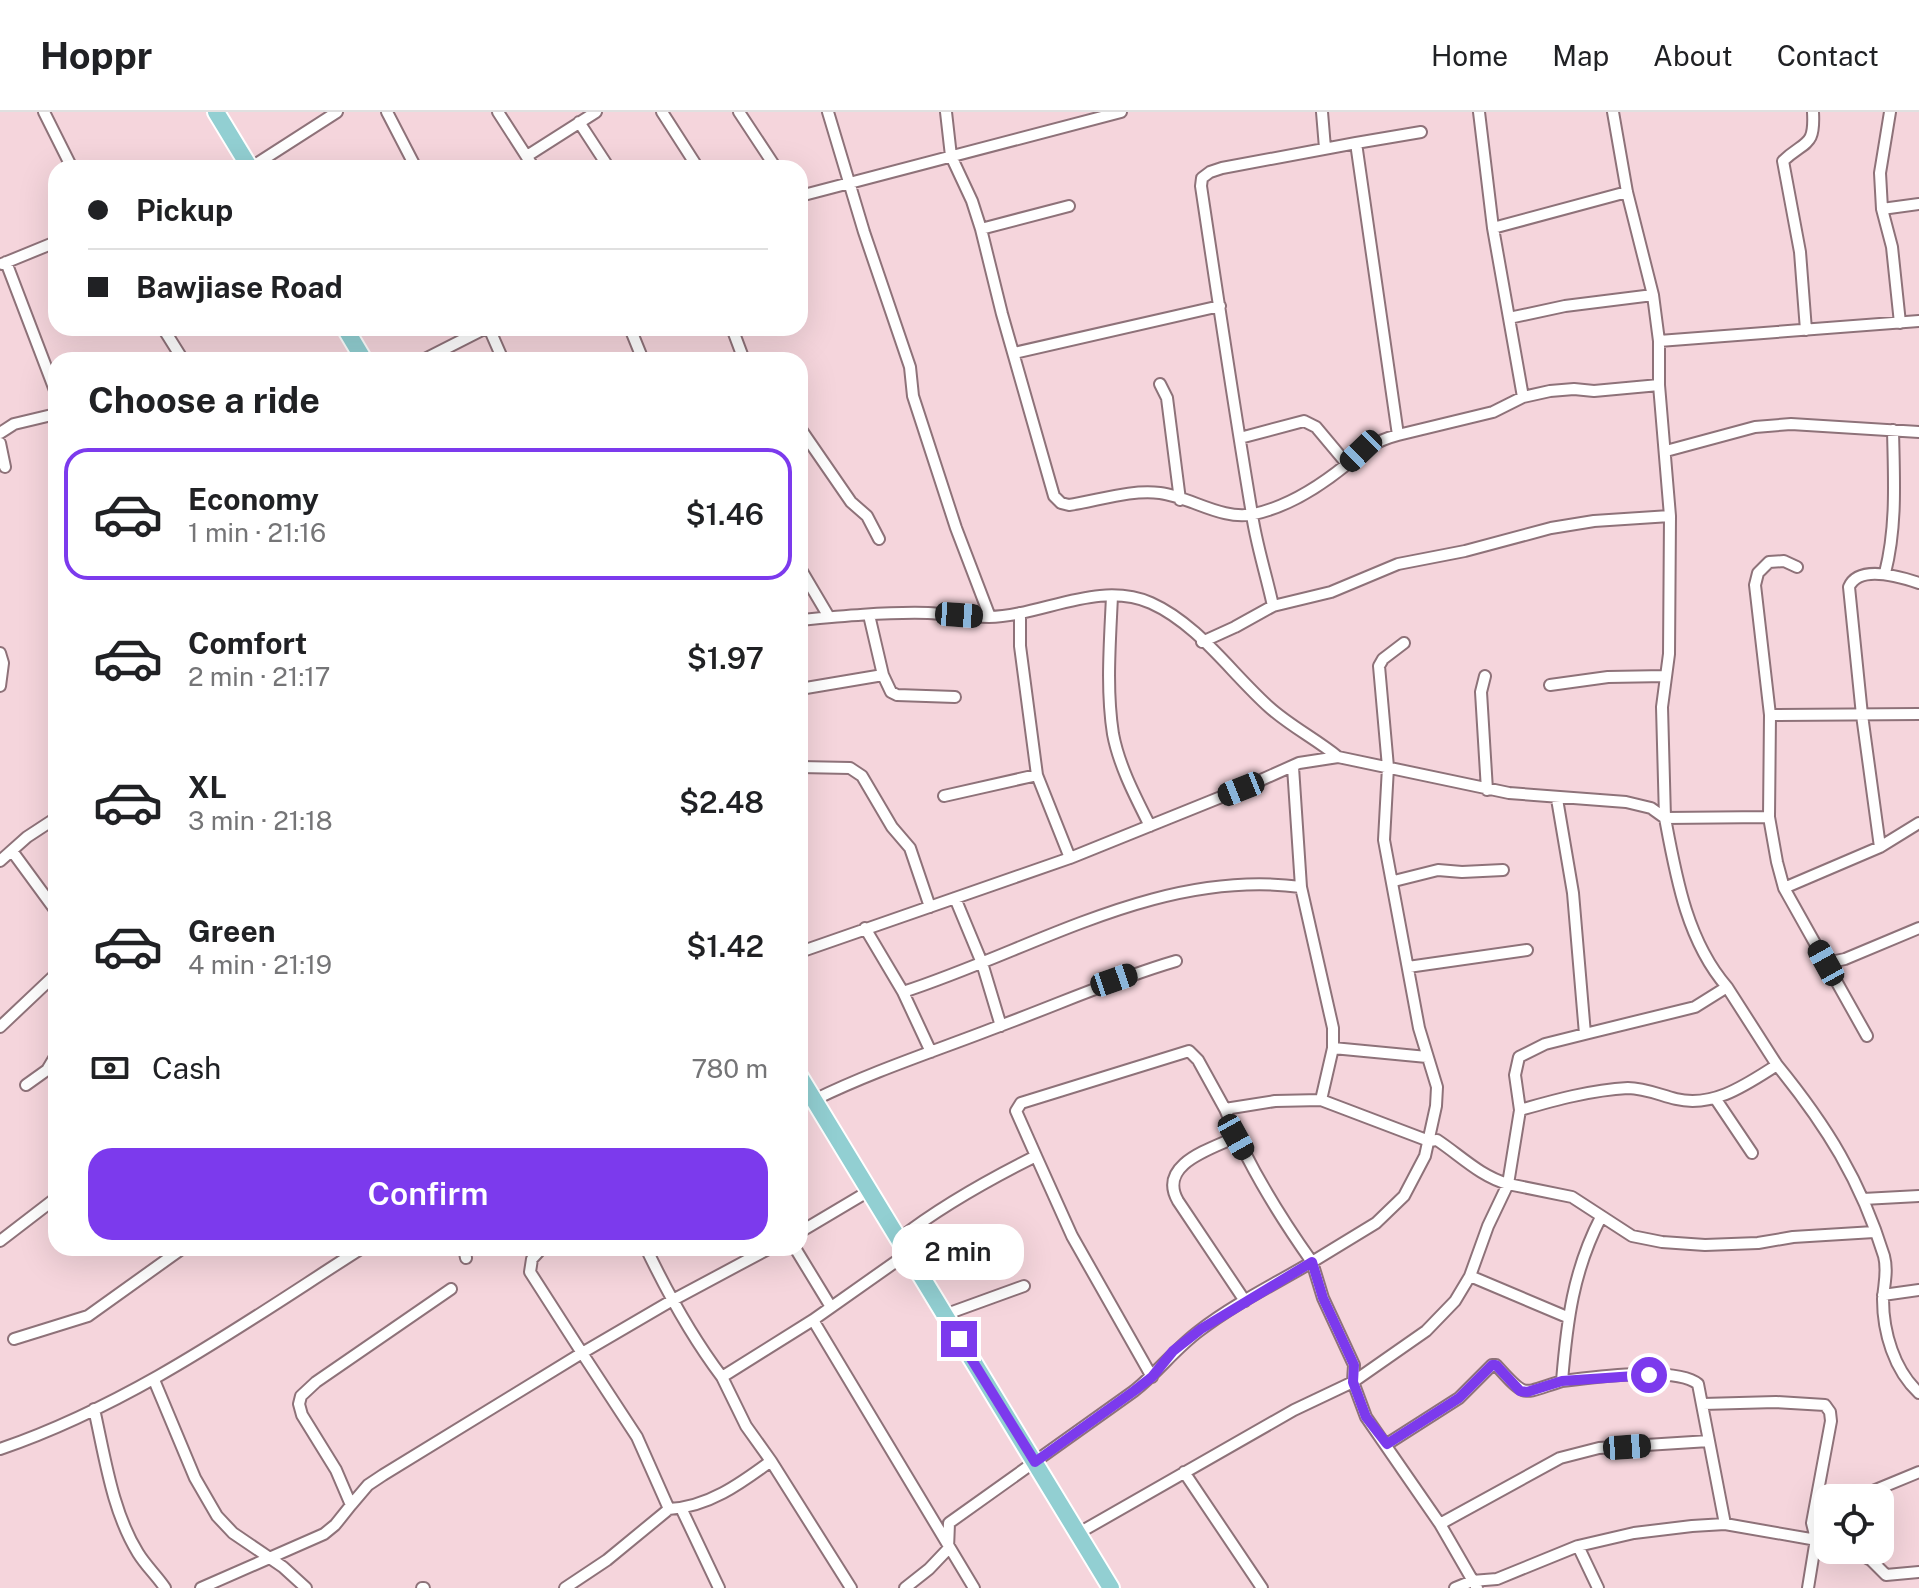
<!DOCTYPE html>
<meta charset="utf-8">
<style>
:root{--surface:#fff;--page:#f6f6f6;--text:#202124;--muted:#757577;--line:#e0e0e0;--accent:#7c3aed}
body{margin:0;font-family:"Public Sans",sans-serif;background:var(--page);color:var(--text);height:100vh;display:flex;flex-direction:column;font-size:30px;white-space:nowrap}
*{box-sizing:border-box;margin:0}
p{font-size:26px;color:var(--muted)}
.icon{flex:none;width:44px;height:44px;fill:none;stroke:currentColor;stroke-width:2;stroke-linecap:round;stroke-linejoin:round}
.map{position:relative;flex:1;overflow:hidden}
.panel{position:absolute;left:48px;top:240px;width:760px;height:904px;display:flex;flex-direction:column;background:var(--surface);border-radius:24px;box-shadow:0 8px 32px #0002}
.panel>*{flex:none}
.top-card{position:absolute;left:48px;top:48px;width:760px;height:176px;border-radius:24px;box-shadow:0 8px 32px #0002;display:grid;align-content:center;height:176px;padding:0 40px;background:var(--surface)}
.tools{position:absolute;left:1814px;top:1372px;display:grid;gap:16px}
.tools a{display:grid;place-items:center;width:80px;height:80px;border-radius:16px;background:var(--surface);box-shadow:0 8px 32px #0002;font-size:40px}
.end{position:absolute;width:36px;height:36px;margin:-18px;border:10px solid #7c3aed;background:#fff;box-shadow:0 0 0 4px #fff}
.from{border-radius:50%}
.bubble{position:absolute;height:56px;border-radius:24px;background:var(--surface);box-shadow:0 8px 32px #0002;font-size:26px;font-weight:600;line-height:56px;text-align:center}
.car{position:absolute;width:24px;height:48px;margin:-24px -12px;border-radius:10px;box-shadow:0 0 6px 2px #0007;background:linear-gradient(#222 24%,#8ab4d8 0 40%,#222 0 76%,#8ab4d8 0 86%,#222 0)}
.top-card b{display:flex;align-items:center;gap:28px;height:76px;font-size:30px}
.top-card b+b{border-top:2px solid var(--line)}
.top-card i{width:20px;height:20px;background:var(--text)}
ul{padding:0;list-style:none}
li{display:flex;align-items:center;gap:24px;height:132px;margin:0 16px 12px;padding:0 24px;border:4px solid transparent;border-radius:24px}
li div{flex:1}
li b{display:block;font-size:30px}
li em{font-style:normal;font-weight:600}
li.on{border-color:var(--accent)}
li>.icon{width:72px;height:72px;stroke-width:1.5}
h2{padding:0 40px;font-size:36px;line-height:96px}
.pay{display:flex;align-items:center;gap:20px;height:88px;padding:0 40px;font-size:30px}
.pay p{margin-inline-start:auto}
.button{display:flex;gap:16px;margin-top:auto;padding:16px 40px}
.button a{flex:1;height:92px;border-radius:24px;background:var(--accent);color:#fff;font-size:32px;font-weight:600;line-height:92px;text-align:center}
header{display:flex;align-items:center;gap:48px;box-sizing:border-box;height:112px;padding:0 40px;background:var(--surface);border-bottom:2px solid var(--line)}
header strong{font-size:38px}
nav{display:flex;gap:44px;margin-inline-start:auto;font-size:28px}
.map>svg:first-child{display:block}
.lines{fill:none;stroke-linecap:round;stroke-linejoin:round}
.street-casing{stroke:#8e7279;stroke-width:14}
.primary-casing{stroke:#fff;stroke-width:20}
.street{stroke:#fff;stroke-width:10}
.primary{stroke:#92cfd2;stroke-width:16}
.route{stroke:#7c3aed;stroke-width:10}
</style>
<header>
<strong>Hoppr</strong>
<nav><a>Home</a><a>Map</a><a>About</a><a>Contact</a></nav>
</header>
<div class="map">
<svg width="1919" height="1476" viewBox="0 0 1919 1476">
<rect width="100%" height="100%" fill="#f5d5dc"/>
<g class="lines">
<defs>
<path id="street" d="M44 0 72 56
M387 0 416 56
M498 0 534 56
M662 0 698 56
M739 0 776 56
M828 0 864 120 910 255 913 284 956 416 990 505
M946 0 951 44 972 89 981 117 1002 202 1054 384 1061 391 1069 393C1097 389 1131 377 1160 381 1191 385 1222 409 1254 402 1287 395 1320 374 1346 353 1363 338 1375 329 1398 323L1356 31 1222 56 1210 60 1202 66 1201 74C1217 181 1233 289 1251 396 1255 429 1266 461 1273 494
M1322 0 1325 36
M1479 0 1493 116 1523 285
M1890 0 1880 61 1882 97 1892 135 1900 211
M579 10 609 56
M1356 31 1421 20
M527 44 596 0
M250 56 337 0
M800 84 1121 0
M1882 97 1919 92
M1493 116 1627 80
M981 117 1069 94
M6 150 56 281
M2 152 56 130
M1509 206 1565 194 1653 183
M163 216 183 248
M489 216 503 248
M630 216 643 248
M732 216 744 248
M1806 218 1800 140 1783 49C1805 28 1815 36 1813 0
M1659 229 1919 209
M1014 241 1220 194
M423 248 486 216
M1160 272 1167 286 1180 388
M800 316 851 390 867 404 879 427
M0 321 14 312 56 302
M1398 323 1493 300 1523 285 1550 279 1574 277 1594 279 1659 273
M1240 326 1304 309 1316 315 1347 352
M0 331 5 355
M1666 339 1755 315 1791 312 1919 320
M1797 455 1784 449 1769 450 1758 461 1755 473 1770 603 1769 705 1777 750 1784 776 1867 924
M800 456 829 505
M1885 461C1897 414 1894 367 1893 318
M1112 484C1110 530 1106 577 1113 622 1119 654 1136 686 1150 714
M1020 501V534L1037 663 1070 746
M869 503 883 563 891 580 897 583 955 585
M800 508C842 504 885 500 928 501 948 502 968 505 989 505 1042 504 1098 468 1151 491 1198 512 1231 561 1269 595 1290 614 1316 627 1338 645
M1202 530 1235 515 1273 494 1331 480 1398 452 1465 439 1551 416 1594 409 1670 404
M0 541 3 551 0 574
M1485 564 1481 580 1487 678
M1550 573 1608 565 1666 564
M800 577 883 563
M1770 603 1919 602
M800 637 801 630
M800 655 850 656 862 664 892 715 910 736 930 795
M944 684 1037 663
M1557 687 1573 781 1585 922 1545 932 1519 945 1515 963 1520 998 1508 1072 1572 1085 1632 1124 1662 1130 1705 1133 1758 1131 1793 1125 1874 1120
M1880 735 1862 603 1849 475C1859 452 1901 465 1919 471
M12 739 56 799
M0 749 27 725 56 706
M1394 769 1438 758 1462 760 1503 758
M1784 776 1880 735 1919 711
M955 786 982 851 1001 914
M865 816 903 880C1033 838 1160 756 1301 775L1293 655
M800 840 1070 746 1241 677 1299 651 1338 645 1509 681 1626 690 1651 696 1665 706 1662 595 1669 542 1670 404 1659 273V229L1653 183 1627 80 1613 0
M1826 851 1845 847 1919 816
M1408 855 1527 838
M903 880 931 940
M0 915 56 862
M1585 922 1695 895 1727 875C1687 829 1676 765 1665 706L1769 705
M1333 936 1427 945
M1777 953C1826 1013 1861 1069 1884 1144 1888 1159 1884 1172 1883 1187 1883 1220 1894 1258 1919 1281
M26 973 47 958 56 943
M1715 986 1752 1041
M814 988C873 959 935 939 997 915 1057 893 1114 867 1176 849
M1321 988 1429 1029 1437 1028C1461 1044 1480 1064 1508 1072L1488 1114 1470 1164 1455 1189 1426 1219 1353 1270 1366 1305 1440 1412 1477 1476
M1225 997C1247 1052 1278 1102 1312 1150L1376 1111 1404 1084 1425 1044 1436 994 1437 975 1419 916 1384 728 1388 655 1379 554 1383 547 1404 531
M1520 998C1555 988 1591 978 1628 976 1644 976 1660 983 1676 987 1714 996 1747 972 1777 953L1727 875
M1236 1025C1211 1037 1157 1052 1178 1089L1245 1189
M1036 1044 1072 1124 1152 1265
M1863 1087 1919 1084
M1601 1105C1573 1159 1567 1209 1562 1269 1592 1265 1676 1254 1698 1272L1725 1412
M800 1120 869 1079
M899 1127C941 1094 988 1068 1036 1044L1016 999 1021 991 1189 939 1198 948 1225 997 1275 989 1321 988 1333 936V916L1301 775
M0 1129 56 1086
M464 1136 466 1146
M542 1136 532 1147 530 1160 582 1241 671 1189 770 1136
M646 1136C668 1182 691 1224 722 1265L813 1208 908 1141
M795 1136 831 1195
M1470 1164 1567 1205
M1883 1183 1919 1178
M944 1203 1024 1174
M813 1208 974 1476
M14 1227 88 1204 183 1136
M154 1268 195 1366 217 1404 233 1421 283 1455 306 1476
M1703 1292 1776 1290 1825 1293 1830 1300 1831 1309 1812 1411
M94 1297C105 1345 112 1399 138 1441 146 1454 157 1464 165 1476
M1387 1332 1459 1286 1492 1253H1496C1527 1287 1520 1282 1562 1269
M0 1337C132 1292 246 1210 362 1136
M771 1349 851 1476
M1184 1360 1262 1476
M1856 1386 1919 1360
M351 1393 368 1373 383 1363 582 1241 637 1325 669 1397 607 1448 565 1476
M669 1397C708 1395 740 1372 771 1349L746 1314 722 1265
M682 1398 719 1476
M1440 1412 1560 1346 1599 1336 1709 1329
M1578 1434 1598 1476
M1852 1438 1871 1448 1886 1463 1919 1460
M201 1476 324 1422 335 1413 351 1393 336 1358 302 1303 299 1292 301 1284 316 1270 451 1177
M422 1476H424
M905 1476 929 1457 948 1437 949 1411 1134 1279C1158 1260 1175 1237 1199 1219 1234 1192 1275 1172 1312 1150L1323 1186 1354 1253 1353 1270 1294 1298 1077 1422
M1455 1476 1472 1469 1497 1467 1578 1434 1634 1421 1692 1414 1725 1412 1828 1430
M1808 1476 1816 1427 1812 1411 1828 1397"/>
<path id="primary" d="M216 0 250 56
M345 216 364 248
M800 965 1111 1476"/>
</defs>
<use href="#street" class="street-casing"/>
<use href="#primary" class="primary-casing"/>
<use href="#street" class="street"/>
<use href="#primary" class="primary"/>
</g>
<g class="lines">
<path class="route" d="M959 1227 1035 1350 1134 1279 1152 1265 1173 1239 1201 1217 1312 1150 1323 1186 1354 1253 1353 1270 1366 1305 1387 1332 1459 1286 1492 1253H1496L1520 1279 1527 1280 1562 1269 1649 1263"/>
</g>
</svg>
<div class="tools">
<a><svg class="icon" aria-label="locate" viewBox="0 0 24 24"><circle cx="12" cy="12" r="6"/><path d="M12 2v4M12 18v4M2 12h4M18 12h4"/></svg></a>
</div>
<i class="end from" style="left:1649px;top:1263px"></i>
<i class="end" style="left:959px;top:1227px"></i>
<div class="bubble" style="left:892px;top:1112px;width:132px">2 min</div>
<i class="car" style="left:1361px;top:339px;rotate:226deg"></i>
<i class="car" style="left:959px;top:503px;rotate:94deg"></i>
<i class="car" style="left:1241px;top:677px;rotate:248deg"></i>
<i class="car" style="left:1826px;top:851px;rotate:331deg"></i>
<i class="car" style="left:1114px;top:868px;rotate:71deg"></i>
<i class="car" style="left:1236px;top:1025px;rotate:151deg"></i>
<i class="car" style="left:1627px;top:1335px;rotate:86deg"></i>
<div class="top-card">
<b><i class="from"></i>Pickup</b>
<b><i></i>Bawjiase Road</b>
</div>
<section class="panel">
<h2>Choose a ride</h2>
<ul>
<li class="on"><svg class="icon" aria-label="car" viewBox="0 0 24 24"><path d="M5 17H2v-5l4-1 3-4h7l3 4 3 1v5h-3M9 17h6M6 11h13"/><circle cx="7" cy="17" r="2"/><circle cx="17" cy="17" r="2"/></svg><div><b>Economy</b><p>1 min · 21:16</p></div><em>$1.46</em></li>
<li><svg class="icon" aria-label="car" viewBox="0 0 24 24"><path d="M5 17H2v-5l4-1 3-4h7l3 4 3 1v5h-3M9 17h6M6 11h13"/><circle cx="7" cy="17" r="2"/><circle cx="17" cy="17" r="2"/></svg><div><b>Comfort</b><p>2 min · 21:17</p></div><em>$1.97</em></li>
<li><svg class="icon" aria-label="car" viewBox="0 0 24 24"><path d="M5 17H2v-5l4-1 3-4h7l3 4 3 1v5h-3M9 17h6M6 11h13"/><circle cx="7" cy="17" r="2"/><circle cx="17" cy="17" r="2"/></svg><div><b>XL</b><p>3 min · 21:18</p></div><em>$2.48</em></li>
<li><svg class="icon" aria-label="car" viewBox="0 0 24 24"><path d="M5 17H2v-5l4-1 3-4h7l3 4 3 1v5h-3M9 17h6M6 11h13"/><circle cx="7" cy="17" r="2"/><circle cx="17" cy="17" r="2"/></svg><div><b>Green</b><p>4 min · 21:19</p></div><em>$1.42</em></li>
</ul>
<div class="pay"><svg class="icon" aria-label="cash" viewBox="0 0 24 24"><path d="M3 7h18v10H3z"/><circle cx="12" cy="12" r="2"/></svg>Cash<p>780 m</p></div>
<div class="button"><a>Confirm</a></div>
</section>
</div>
